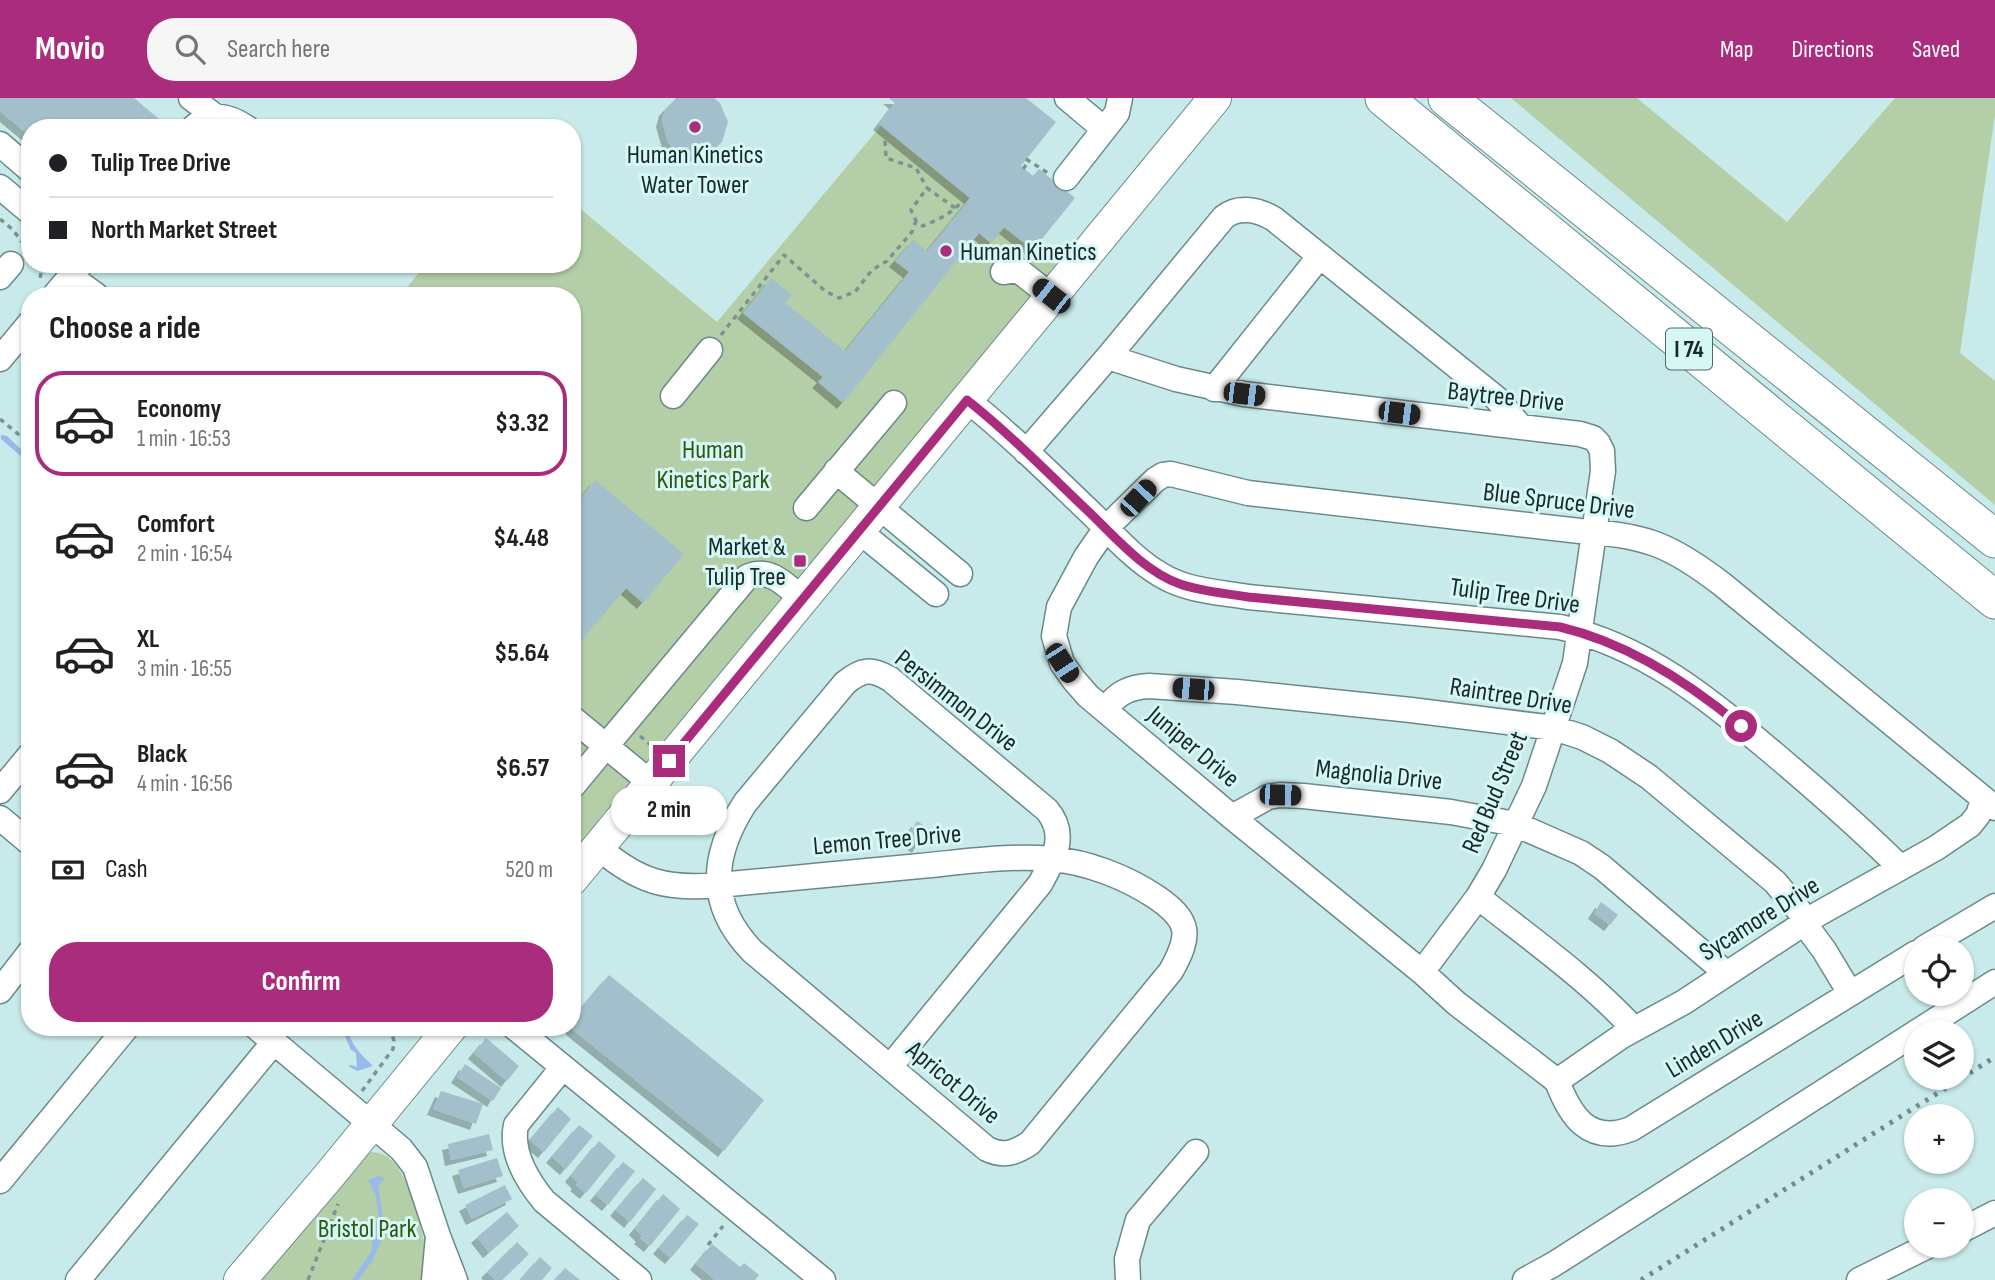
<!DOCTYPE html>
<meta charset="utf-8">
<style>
:root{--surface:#fff;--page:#f6f6f6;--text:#202124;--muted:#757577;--line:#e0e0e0;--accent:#aa2c7d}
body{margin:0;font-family:"Sofia Sans Condensed",sans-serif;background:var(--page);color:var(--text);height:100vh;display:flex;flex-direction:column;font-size:26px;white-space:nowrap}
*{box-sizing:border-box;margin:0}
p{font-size:23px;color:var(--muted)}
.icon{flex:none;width:38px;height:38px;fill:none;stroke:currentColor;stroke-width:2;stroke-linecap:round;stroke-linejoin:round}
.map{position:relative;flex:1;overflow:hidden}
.sheet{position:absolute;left:21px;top:189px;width:560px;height:749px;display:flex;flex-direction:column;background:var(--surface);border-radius:28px;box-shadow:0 2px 5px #0004}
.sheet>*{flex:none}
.hud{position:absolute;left:21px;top:21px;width:560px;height:154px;border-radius:28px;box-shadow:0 2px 5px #0004;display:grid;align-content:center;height:154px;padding:0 28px;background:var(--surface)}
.buttons{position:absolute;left:1904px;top:838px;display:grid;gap:14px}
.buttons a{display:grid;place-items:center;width:70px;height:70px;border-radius:50%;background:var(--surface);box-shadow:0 2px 5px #0004;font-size:35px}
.end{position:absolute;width:32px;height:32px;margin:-16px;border:9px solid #aa2c7d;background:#fff;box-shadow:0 0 0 4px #fff}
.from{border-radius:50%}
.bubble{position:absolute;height:49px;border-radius:24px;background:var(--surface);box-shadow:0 2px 5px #0004;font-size:23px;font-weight:700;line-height:49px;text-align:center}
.car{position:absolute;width:21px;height:42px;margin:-21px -10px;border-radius:9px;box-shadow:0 0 5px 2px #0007;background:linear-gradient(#222 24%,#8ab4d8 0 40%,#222 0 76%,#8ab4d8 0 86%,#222 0)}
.hud b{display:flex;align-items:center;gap:24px;height:66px;font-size:26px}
.hud b+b{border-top:2px solid var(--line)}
.hud i{width:18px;height:18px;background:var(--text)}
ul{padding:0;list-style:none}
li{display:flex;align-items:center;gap:21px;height:105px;margin:0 14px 10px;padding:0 14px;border:4px solid transparent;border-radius:28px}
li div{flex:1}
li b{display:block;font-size:26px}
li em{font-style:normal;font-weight:700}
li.current{border-color:var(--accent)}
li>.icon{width:63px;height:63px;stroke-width:1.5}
h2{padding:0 28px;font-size:32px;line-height:84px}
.pay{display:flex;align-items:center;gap:18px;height:77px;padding:0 28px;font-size:26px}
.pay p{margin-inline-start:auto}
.action{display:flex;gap:14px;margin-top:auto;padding:14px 28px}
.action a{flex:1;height:80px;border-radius:28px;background:var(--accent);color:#fff;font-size:28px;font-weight:700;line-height:80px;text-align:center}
header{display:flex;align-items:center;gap:42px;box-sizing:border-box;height:98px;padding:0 35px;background:var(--accent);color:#fff}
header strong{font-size:33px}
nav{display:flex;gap:38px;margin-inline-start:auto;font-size:24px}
.search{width:490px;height:63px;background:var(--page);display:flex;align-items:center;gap:18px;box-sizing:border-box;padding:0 24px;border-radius:28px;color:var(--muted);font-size:26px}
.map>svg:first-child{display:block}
.green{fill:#b4cea7}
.water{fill:#96baea}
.building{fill:#a2bfcb;filter:url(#shadow)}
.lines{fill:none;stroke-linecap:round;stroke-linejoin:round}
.minor-casing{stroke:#6a8a8a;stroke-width:27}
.major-casing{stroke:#6a8a8a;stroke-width:34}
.highway-casing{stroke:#6a8a8a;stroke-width:39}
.path{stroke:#7a9393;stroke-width:3.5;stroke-dasharray:5 5;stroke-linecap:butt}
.minor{stroke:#fff;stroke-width:24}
.major{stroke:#fff;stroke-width:32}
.highway{stroke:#fff;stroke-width:37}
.rail{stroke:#738a8a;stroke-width:5;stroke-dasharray:3.5 7;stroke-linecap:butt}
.route{stroke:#aa2c7d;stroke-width:9}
.poi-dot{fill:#aa2c7d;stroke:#d5f8f7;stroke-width:2.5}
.labels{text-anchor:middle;stroke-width:6;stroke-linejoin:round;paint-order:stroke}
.shield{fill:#d5f8f7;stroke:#536666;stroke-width:2}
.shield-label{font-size:24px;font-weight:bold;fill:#1b2828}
.poi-label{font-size:26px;fill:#1b2828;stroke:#d5f8f7}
.street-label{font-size:26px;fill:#1b2828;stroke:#d5f8f7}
.park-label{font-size:26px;fill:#2e560e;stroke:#d5f8f7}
</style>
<header>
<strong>Movio</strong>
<div class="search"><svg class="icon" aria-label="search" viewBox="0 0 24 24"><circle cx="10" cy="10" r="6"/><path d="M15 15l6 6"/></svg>Search here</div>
<nav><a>Map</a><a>Directions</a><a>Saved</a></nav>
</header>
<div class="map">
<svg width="1995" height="1182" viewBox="0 0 1995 1182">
<defs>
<filter id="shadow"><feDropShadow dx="-6" dy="6" stdDeviation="0" flood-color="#0004"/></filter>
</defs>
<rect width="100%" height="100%" fill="#c8eaea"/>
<path class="green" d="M1511 0H1637L1787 124 1895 0H1995V17L1960 255 1995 283V407Z
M884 24 1058 168 572 754V198H400L426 166H572V104L717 224Z
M368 1054C375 1054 383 1055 389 1060 414 1081 423 1141 430 1173L426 1182H257Z"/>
<path class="water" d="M1 337 7 338 30 360V366L1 341Z
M341 929H348C349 946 362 957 373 968L357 973 348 968 352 967 357 969 356 955 351 952Z
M379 1078 385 1080 378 1087 385 1135 372 1163 358 1182H352L372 1152V1138L379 1116 375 1095 368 1082Z"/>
<path class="building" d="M0 0H134L159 21 151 30H30V38L0 13Z
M676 0H714L720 5 728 24 722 44 714 52 695 58 685 57 675 52 668 44 662 23 665 12Z
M889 0H1026L1056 24 1021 68 1033 78 1039 71 1075 100 1033 152 1004 129 991 145 979 135 843 305 818 284 823 279 743 215 771 180 792 197 785 205 845 253 909 174 895 163 913 142 927 153 970 100 879 26 895 5Z
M595 382 684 456 643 505 626 490 572 554V410Z
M917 723 936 735 930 744 923 740 918 749 906 741Z
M1601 804 1618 817 1610 827 1594 815Z
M609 877 764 1002 724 1053 572 931V921Z
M486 940 519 968 507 983 474 955Z
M465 966 501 990 493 1003 457 979Z
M441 993 483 1006 476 1026 433 1011Z
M558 1009 571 1021 544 1054 530 1042Z
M579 1027 593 1038 566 1071 552 1059Z
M489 1036 493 1052 451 1062 448 1046Z
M599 1043 616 1058 586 1095 576 1087 578 1085 571 1078Z
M497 1060 503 1078 464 1090 458 1072Z
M623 1064 635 1073 608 1107 596 1097Z
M643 1080 656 1091 630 1124 616 1112Z
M505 1087 512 1101 472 1121 465 1107Z
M663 1096 680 1111 650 1148 640 1140 642 1138 635 1131Z
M507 1114 519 1128 489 1154 477 1139Z
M687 1117 699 1126 671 1160 659 1150Z
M517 1144 529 1156 502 1182H495L487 1174Z
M712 1146 740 1169 744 1165 759 1177 755 1182H715L696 1166Z
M540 1159 552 1170 542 1182H520Z
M565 1170 580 1182H555Z"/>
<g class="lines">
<defs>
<path id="minor" d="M191 0 215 18
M1067 0 1104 31
M193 30C211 13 228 17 247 30
M0 46 30 72
M1066 80 1117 15 1120 0
M0 89 30 114
M1003 174 1018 172 1051 198
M0 179 11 166
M71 179 97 198
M54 198 81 166
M1108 259 1176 281 1244 296 1580 336 1593 340 1598 345 1602 353 1603 373 1575 565 1534 688 1494 772 1478 799 1422 874
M0 261 30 225
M1214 291 1319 159
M673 298 710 252
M967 302C1011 337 1052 378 1093 417 1114 438 1135 462 1161 477 1187 493 1219 494 1248 499L1560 529C1644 548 1709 601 1773 655 1817 692 1859 729 1900 769
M1026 354 1108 259 1224 119C1239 107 1259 112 1274 121L1496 300 1521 329
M836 373 960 476
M806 410 894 305
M859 433 936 496
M1105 611C1118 595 1129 589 1149 588L1237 594 1411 612 1554 630 1582 639 1610 653 1649 679 1775 784 1801 815 1804 825 1824 852 1850 895
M572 620 606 648 747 479C769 468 786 487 802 501
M572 689 606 648 651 685
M0 693 30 657
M1232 719 1268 699 1280 697 1303 698 1451 714 1515 726 1581 755 1602 769 1726 875
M0 720 30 745
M598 749C638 784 667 792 719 787 786 781 853 774 920 768 963 764 1008 757 1052 761 1087 764 1126 779 1156 799 1191 823 1191 837 1171 873L1030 1045C1015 1055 1004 1059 987 1051L752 853C707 806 711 758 745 705L845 585C862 571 871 570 890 581L1047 712C1068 737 1054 760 1040 786L890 969
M1478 799C1531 841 1588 881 1634 931
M1924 850 1995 808
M0 893 30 854
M256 929 401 1051 415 1069 438 1138
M514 929 823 1182
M563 969 516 1027C510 1055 527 1082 544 1103L639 1182
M1557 983 1456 905 1422 874 1232 719 1088 598 1074 582 1062 565 1054 538 1059 509 1086 459 1106 430 1155 382 1163 377 1171 376 1248 395 1580 433C1646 437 1671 447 1723 487L1995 710
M1557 983 1622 938 1684 904 1818 816 1936 750 1970 727 1978 717 1983 702
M1557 983C1570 1018 1589 1047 1631 1031L1916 855
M0 1083 127 929
M1962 1132 1995 1115
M78 1182 274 944
M434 1182 438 1138 455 1182
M1128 1182 1127 1161 1138 1122 1196 1054
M1525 1182 1554 1166 1995 884
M1859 1182 1928 1148"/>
<path id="major" d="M572 781 1215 0
M240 1182 328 1079 451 929"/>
<path id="highway" d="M1384 0 1995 502
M1447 0 1995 441"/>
</defs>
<use href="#minor" class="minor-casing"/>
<use href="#major" class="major-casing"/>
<use href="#highway" class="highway-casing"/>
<path class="path" d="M887 33 885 44 886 60 916 70 927 90
M1026 61 1048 75
M1023 71 1029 63
M955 110 927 90 911 112 916 123 923 128C945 119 951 115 968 98
M0 121 12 131 30 154
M39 166 42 171 40 180
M721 237 784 157 825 193 839 200 855 194 872 172 887 163 912 134 916 123
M0 321 30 346
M572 335 579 327
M640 638 653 649
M362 993 393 951 394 943 390 929
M708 1147 723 1128
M308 1182 338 1106"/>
<use href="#minor" class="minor"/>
<use href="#major" class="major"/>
<use href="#highway" class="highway"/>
<path class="rail" d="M1641 1182 1995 959"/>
</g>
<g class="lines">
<path class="route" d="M669 663 967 302C1010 336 1049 376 1089 414 1116 440 1144 473 1180 486 1202 494 1226 495 1248 499L1560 529C1628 545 1688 584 1741 628"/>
</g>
<g class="poi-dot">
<circle cx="695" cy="29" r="7"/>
<circle cx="946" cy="153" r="7"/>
<rect x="793" y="456" width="14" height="14" rx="3.5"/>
</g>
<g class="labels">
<rect class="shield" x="1666" y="230.5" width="46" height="41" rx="5"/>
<g class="shield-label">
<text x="1689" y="259">I 74</text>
</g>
<g class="poi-label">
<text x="695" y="65">Human Kinetics<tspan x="695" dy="30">Water Tower</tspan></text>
<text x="960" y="162" text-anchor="start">Human Kinetics</text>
<text x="786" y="457" text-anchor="end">Market &amp;<tspan x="786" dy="30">Tulip Tree</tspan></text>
</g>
<g class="street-label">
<text transform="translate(1506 298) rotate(6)" y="9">Baytree Drive</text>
<text transform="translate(1559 402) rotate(7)" y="9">Blue Spruce Drive</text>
<text transform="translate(1515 497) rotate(8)" y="9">Tulip Tree Drive</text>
<text transform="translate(1511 597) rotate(9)" y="9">Raintree Drive</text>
<text transform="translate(957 602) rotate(38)" y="9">Persimmon Drive</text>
<text transform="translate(1194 648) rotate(40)" y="9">Juniper Drive</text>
<text transform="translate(1379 676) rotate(6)" y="9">Magnolia Drive</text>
<text transform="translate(1494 694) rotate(-67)" y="9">Red Bud Street</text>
<text transform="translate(887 741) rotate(-5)" y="9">Lemon Tree Drive</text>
<text transform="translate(1759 820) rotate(-32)" y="9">Sycamore Drive</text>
<text transform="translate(1714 945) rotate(-31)" y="9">Linden Drive</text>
<text transform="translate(954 984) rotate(40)" y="9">Apricot Drive</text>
</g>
<g class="park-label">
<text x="713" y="360">Human<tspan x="713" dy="30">Kinetics Park</tspan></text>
<text x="367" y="1139">Bristol Park</text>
</g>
</g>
</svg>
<div class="buttons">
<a><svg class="icon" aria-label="locate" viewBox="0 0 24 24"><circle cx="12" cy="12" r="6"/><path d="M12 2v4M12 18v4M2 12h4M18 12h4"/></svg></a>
<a><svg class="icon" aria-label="layers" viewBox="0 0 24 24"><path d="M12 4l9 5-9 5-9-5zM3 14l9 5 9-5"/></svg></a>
<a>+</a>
<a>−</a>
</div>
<i class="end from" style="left:1741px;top:628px"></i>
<i class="end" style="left:669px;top:663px"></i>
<div class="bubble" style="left:611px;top:688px;width:116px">2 min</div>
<i class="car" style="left:1051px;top:198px;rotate:308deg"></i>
<i class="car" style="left:1244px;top:296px;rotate:97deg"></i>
<i class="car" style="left:1399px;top:315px;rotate:97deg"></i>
<i class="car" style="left:1138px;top:400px;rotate:43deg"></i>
<i class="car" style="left:1062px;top:565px;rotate:147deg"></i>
<i class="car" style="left:1193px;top:591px;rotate:275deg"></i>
<i class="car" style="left:1280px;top:697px;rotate:91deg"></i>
<div class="hud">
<b><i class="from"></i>Tulip Tree Drive</b>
<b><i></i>North Market Street</b>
</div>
<section class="sheet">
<h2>Choose a ride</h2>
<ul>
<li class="current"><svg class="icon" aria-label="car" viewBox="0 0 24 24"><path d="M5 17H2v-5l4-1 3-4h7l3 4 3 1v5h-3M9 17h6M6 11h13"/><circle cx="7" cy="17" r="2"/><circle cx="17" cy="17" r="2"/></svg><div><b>Economy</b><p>1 min · 16:53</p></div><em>$3.32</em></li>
<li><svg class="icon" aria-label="car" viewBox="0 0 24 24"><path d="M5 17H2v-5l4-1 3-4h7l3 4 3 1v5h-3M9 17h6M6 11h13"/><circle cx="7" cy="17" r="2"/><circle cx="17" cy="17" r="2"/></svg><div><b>Comfort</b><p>2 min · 16:54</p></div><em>$4.48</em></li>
<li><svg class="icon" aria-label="car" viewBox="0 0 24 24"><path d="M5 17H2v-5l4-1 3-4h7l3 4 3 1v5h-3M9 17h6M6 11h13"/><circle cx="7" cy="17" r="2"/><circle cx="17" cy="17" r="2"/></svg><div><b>XL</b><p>3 min · 16:55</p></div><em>$5.64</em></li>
<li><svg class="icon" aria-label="car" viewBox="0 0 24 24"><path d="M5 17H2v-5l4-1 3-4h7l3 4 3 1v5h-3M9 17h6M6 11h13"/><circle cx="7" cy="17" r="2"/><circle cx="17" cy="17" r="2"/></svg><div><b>Black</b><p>4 min · 16:56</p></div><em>$6.57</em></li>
</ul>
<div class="pay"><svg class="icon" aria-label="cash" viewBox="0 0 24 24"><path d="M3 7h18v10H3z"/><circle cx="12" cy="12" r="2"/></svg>Cash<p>520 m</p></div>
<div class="action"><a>Confirm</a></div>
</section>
</div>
